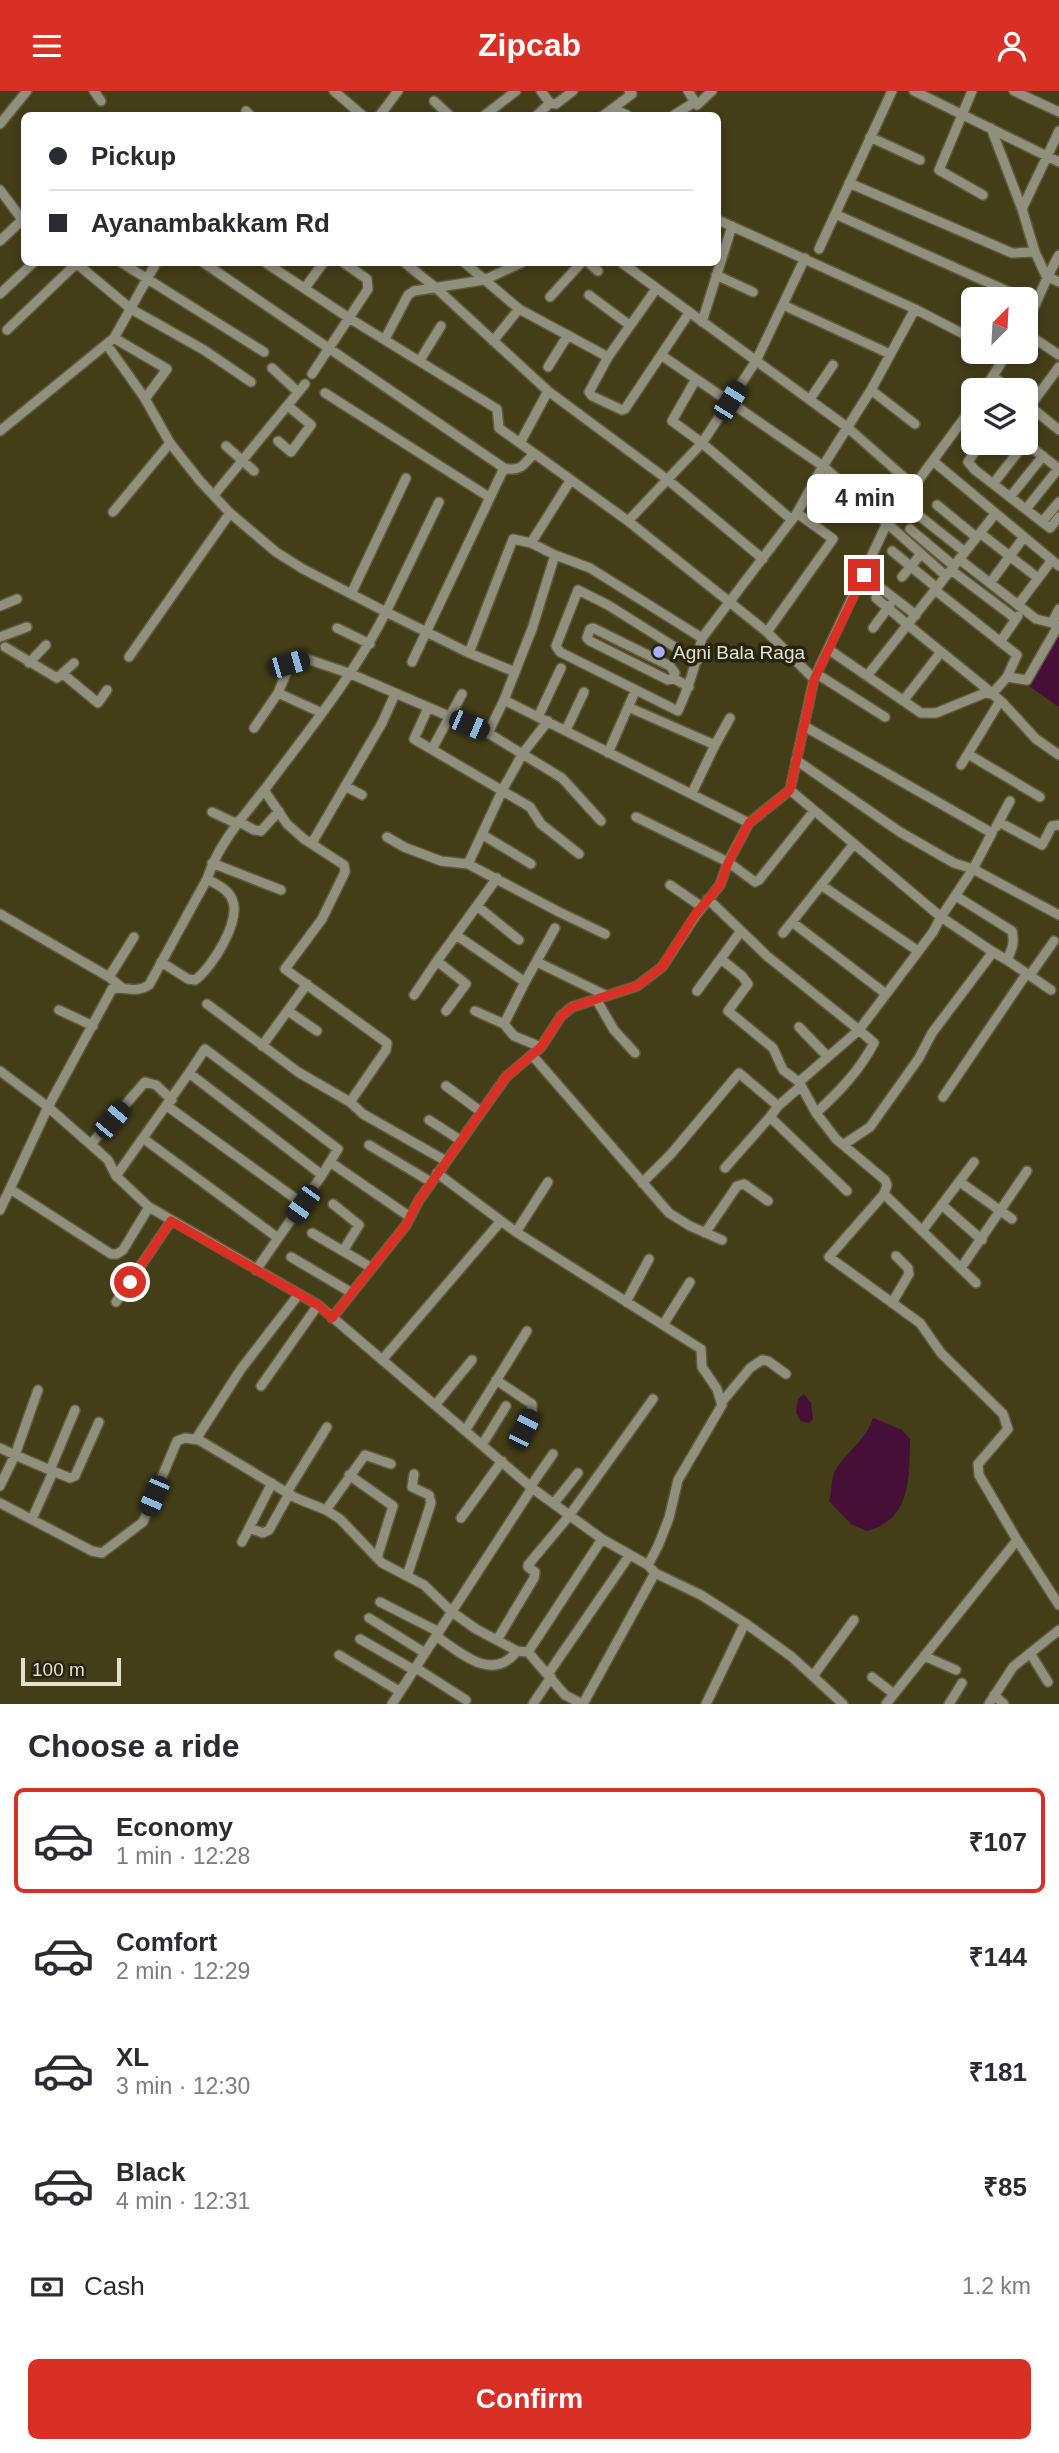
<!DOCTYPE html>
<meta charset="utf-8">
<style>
:root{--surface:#fff;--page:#f7f7f7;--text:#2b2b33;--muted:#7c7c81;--line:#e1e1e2;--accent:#d93025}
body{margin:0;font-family:Arial,sans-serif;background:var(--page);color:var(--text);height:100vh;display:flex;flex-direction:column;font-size:26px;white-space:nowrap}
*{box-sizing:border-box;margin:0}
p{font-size:23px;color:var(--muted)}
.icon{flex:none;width:38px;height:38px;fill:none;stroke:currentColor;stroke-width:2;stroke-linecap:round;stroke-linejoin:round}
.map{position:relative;height:1613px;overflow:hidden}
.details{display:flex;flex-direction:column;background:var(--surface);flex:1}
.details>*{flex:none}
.banner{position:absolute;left:21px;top:21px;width:700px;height:154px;border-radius:10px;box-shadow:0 4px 10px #0003;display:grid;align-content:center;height:154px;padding:0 28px;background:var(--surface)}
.needle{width:46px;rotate:24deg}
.buttons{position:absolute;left:961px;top:196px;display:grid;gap:14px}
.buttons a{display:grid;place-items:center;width:77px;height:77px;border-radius:10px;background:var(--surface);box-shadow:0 4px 10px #0003;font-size:35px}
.scale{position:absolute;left:21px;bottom:18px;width:100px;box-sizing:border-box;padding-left:7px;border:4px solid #e3e0cb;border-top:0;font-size:19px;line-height:24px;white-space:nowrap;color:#e3e0cb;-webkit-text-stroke:5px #272414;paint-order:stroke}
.end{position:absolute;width:32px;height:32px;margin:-16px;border:9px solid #d93025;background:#fff;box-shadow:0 0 0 4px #fff}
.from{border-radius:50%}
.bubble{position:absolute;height:49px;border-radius:10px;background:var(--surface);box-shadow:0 4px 10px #0003;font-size:23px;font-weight:700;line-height:49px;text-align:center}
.car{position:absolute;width:21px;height:42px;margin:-21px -10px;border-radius:9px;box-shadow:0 0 5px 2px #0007;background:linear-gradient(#222 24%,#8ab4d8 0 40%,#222 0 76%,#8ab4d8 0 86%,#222 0)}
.banner b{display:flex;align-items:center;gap:24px;height:66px;font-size:26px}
.banner b+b{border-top:2px solid var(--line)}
.banner i{width:18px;height:18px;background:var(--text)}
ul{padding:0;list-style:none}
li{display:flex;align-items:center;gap:21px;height:105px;margin:0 14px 10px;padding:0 14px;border:4px solid transparent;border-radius:10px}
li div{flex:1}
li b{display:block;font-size:26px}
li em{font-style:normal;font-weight:700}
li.current{border-color:var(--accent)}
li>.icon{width:63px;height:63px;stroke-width:1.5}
h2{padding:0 28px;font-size:32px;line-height:84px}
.pay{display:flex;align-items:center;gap:18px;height:77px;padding:0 28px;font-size:26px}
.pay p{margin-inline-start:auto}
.button{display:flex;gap:14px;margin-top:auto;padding:14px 28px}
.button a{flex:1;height:80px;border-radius:10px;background:var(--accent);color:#fff;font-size:28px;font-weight:700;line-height:80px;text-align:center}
header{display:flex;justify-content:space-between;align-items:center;height:91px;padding:0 28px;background:var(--accent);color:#fff;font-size:32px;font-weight:700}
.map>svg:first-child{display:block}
.water{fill:#450f37}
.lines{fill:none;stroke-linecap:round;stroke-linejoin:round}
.minor-casing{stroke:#605a38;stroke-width:12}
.minor{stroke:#918f7e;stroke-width:9}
.route{stroke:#d93025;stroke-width:9}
.poi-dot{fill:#a9b0fc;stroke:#272414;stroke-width:2.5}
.labels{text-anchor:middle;stroke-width:7;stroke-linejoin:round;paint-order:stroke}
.poi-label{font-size:19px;fill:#e3e0cb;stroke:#272414;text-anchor:start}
</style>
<header><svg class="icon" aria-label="menu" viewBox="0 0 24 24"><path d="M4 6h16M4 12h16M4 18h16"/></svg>Zipcab<svg class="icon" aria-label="person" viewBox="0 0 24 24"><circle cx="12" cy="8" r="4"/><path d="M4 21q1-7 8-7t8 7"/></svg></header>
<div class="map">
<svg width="1059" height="1613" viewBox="0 0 1059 1613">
<rect width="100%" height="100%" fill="#433d18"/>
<path class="water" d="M1059 543V616L1029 595Z
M804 1303 811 1312 813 1328 809 1332 801 1330 796 1322 798 1308Z
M873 1327 902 1339 910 1348C909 1386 912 1428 867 1440L851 1433 829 1410C832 1401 831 1390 834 1382 845 1361 866 1350 873 1327Z"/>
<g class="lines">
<defs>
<path id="minor" d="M94 0 101 10
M334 0 362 24
M541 0 550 12 556 13 573 0
M688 0 697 14 712 0
M914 0 1059 71
M972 0 939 79 983 104
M1014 0 1059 21
M434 10 449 24
M613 18 627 24
M246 20 250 24
M380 24 398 0
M485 24 516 0
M537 24 550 12
M604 24 632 3 629 0
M674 24 690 14
M0 33 27 0
M991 37 1022 118 1035 161 1046 185 1059 191
M870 46 920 69
M849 92 1012 162 1035 161
M0 99 24 131
M1022 118 1059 40
M835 123 1036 213
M718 129 915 218 973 248
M0 150 22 129
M819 158 892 0
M76 172 131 218 204 259 251 291
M122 172 264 261
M204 172 504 377
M266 172 349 227 497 318 499 337 628 430 767 541 814 588
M405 172 436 197 548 300 668 389 763 468
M465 172 519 218 608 266 656 198
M589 172 598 180
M622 172 847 336 915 396
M716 184 753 201
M305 197 323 172
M0 203 33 172
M589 204 628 233
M550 206 581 172
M783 214 890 263
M702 231 732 135
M1026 233C1038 210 1046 186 1059 164
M7 239 77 172
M1026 242 1059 264
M114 247 167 278 145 308
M385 248 408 204 414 200 484 189 521 172
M493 250 519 218
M107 254 144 306 170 352 200 390 230 422 276 461 303 478 386 521 439 411
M661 264 823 375 946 485
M608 266 589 301 592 305 622 319 625 318 689 222
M420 269 441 235
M548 276 568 244
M272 277 298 301
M312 283 368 198 367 188 344 172
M994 286 1010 299
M696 288 672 330 702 352 792 429
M871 299 915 333
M984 299 1008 261
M325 302 489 406
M810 308 833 274
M1026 312 1059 339
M1030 315 1059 276
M0 340 114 247 156 172
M278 350 291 361 311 334 288 315
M520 352 548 300
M980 352 968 371 975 379 1050 437 1059 426
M1026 352 1059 378
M226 355 254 380
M933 370 1059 475
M993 393 1025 352
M214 404 305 293
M1010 406 1043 365
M903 412 965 461
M937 414 976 446
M1026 418 1058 378
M113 421 170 352
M628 430 702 352 756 270 805 167
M1042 431 1059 411
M910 438 954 475
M980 442 1038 487
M892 460 937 497
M555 464 590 477 702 547
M959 468 1036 528 1052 532
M951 479 1016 528
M864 484 916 524
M902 486 921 463
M990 492 1024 446
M935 499 1017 564 1007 586
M351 503 406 387
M876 507 908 534
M1018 514 1052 469
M0 515 17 508
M908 534 982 594 1003 612 1036 648 1059 664
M1056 534 1052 532 1059 518
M337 537 370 553
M873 537 890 514
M767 541 833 448 797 422
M0 546 27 536
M1000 551 1018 525
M5 556 57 587 74 572
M828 558 921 622H936L985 602 992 603
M469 562 513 448 531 452 570 390
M129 566 230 422
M697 570 608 514 578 499 556 555 560 561 678 620C689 596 696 573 702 547L797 422 823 375 871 299 915 218
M412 571 504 377C520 381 524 374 534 362
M29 572 46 554
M515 581 532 538 555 464 531 452
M63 583 98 612 107 599
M817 583 885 626
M867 585 995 423
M673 587 668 589 590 550 587 547 590 538 593 537 670 575 675 582 673 587 689 596
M278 602 322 622
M992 603 1007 586 1027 589 1058 535
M903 610 941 561
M628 616 715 654 692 702
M428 617 414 648 530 716 541 733 579 763
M538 626 561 577
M804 635 992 742 973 778 941 826 993 861 932 942 919 967 870 1036 843 1054
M254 637 278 602 290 573 307 568 351 583 488 642 562 687 601 730
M566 639 584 601
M488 642 504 609
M715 654 730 627
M432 658 462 603
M608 662 633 605
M968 663 1040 706
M796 669 900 741 954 772 973 778 1059 824
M961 674 1000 610
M345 695 362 704
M264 699 287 733 304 748 344 774 345 781 322 828 285 878 387 952 386 959 350 1011 363 1023 446 1070
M790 699 941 826 933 841 859 939 874 952C859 980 840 1000 816 1022
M212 721 235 732
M636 726 728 771 755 791 759 789 814 720
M238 730 254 739 261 740 279 720
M999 731 1042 754 1052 735 1059 734
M996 736 1010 710
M483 744 531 773
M387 746 404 756 441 770 468 773 559 821 605 843
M312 752 382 632 395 603
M212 772 281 799
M468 773 503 698 523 662 548 630
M670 794 702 816
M821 794 918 860
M956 805 1012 840C1015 852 1012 858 1007 869L993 861
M708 808 767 865 859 939 799 991 816 1022 836 1048 885 1089 887 1094 884 1103 829 1166 920 1232 941 1262 1003 1323 1008 1338 978 1373 979 1384 1017 1449 1059 1514
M477 815 519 849
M0 823 109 886 121 896
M792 831 886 903
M783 842 853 754
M456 844 525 891 555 837
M721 868 742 885 748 893 728 920 773 957 783 979 799 991
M1007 869 1051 899
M161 871 188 888 195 889C212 877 242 829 232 808 228 798 216 793 207 788
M537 871 605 904
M1030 884 1054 850
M109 886 134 846
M525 891 504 933 514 945 541 956
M697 900 741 840
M414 904 437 870
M596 908 614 939 635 962
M207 913 298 981 350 1011
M59 919 93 935
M288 920 317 940
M446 920 466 893 437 870 497 787
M475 920 504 933
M799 936 828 966
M262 955 307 893
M532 964 669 1122 690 1135 722 1149
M0 980 48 1016 98 1060 108 1069 116 1085 149 1116 318 1214 532 1397 602 1448 648 1474 655 1482 701 1504 745 1532 792 1566 843 1613
M189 982 205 958 338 1058 322 1084
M446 995 480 1020
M801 995 778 1015 770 1026 847 1100
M943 1006 1027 882
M167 1015 303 1113
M429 1029 460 1049
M144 1048 278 1147
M91 1053 145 991 156 994 172 1009
M369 1054 431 1091
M330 1071 410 1126
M725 1077 770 1026
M437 1082 516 1141 701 1258 702 1276 717 1298 722 1314 678 1389 669 1427 658 1455 648 1474
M116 1085 189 982 322 1084 256 1179
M960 1091 1012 1128
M642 1092 671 1063 739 982 778 1015
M10 1098 111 1163H117L123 1159 149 1116
M884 1103 976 1192
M333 1113 359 1134 343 1160
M942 1114 982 1149
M0 1119 48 1016 112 898C126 895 135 903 149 894L207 788C219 751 244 725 268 694 310 638 354 584 386 521L469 562 515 581 504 609 749 732
M922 1140 974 1071
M516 1141 548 1091
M312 1142 372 1177
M705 1142 737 1095 744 1093 768 1110
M291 1166 352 1202
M961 1177 1027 1080
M116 1211 171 1130
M626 1211 649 1168
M892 1212 909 1183 908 1177 896 1165
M332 1227 406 1134 419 1109 506 986 541 956 561 925 572 916 637 895 662 876 696 824 720 794 728 771 749 732 790 699 814 588 887 432 973 315
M663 1234 690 1191
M382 1269 501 1130
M496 1289 532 1313V1322L524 1338
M261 1295 318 1214
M38 1299 15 1364 50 1379 75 1319
M722 1311 750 1277 762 1269 768 1270 786 1283
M436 1313 472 1269
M465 1340 527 1240
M196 1348 241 1278 299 1203
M482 1354 506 1315
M0 1357 15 1364 0 1395
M50 1379 70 1387 75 1385 99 1331
M349 1384 393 1415 377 1467
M530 1396 553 1363
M287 1401 327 1336
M0 1412 92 1460 102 1462 143 1431 177 1350 185 1347 199 1349 296 1407 326 1419 340 1428 382 1472 424 1494 452 1521 476 1538 517 1560 528 1561 565 1604 582 1613
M554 1412 578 1382
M326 1419 365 1364 391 1373
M461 1427 502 1370
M32 1428 53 1381
M249 1437 263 1442 269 1439 289 1403
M242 1451 272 1392
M407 1485 431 1412 429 1404 412 1396 414 1383
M380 1511 439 1541
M369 1527 425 1562
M436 1545C461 1562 493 1592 517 1560
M360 1548 414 1579
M497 1549 534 1487 535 1481 528 1476V1474L569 1425 653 1308
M528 1561 602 1448
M1030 1562 1048 1591
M339 1564 399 1600
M924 1565 956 1579
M416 1577 466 1609
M548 1583 629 1465
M813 1585 854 1529
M872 1586 894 1603
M994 1604 1004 1613
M392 1613 532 1397
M533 1613 551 1586
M583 1613 655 1482
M706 1613 745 1532
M886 1613 1017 1449
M949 1613 962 1592
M989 1613 1013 1576 1059 1539"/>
</defs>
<use href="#minor" class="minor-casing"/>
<use href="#minor" class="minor"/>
</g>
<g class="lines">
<path class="route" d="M130 1191 171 1130 318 1214 332 1227 406 1134 419 1109 506 986 541 956 561 925 572 916 637 895 662 876 695 824 720 794 728 772 749 732 790 699 814 589 864 484"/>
</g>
<circle class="poi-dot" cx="659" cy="561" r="7"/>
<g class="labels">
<g class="poi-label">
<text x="673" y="568">Agni Bala Raga</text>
</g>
</g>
</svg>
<div class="buttons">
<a><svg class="needle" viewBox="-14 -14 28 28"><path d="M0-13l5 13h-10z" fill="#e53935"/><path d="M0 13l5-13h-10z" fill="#7c7c81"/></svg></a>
<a><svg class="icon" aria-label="layers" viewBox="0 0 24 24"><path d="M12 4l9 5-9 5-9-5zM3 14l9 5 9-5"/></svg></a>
</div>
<div class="scale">100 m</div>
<i class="end from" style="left:130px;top:1191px"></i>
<i class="end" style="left:864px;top:484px"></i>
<div class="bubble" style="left:807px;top:383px;width:116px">4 min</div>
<i class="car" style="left:730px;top:310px;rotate:32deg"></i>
<i class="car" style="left:289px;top:573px;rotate:74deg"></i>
<i class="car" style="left:469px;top:634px;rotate:113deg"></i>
<i class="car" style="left:112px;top:1029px;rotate:40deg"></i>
<i class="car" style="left:303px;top:1113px;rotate:216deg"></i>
<i class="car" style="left:524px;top:1338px;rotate:26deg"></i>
<i class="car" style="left:154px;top:1405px;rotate:203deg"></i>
<div class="banner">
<b><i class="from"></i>Pickup</b>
<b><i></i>Ayanambakkam Rd</b>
</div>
</div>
<section class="details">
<h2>Choose a ride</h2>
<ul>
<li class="current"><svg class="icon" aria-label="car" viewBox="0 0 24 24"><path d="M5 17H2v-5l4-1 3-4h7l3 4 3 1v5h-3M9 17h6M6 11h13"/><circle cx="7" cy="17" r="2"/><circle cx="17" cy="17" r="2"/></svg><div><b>Economy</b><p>1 min · 12:28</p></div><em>₹107</em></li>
<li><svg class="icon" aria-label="car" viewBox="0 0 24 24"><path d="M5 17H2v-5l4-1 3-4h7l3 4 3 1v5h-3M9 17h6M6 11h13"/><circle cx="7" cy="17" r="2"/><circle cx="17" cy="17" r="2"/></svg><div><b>Comfort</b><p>2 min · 12:29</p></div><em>₹144</em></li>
<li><svg class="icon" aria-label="car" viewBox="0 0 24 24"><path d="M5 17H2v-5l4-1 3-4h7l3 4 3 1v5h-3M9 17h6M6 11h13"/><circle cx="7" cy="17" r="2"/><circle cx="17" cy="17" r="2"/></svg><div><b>XL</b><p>3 min · 12:30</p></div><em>₹181</em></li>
<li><svg class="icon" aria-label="car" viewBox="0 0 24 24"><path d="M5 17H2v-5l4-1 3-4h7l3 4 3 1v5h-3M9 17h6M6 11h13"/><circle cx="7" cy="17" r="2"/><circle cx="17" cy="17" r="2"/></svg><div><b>Black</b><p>4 min · 12:31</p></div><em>₹85</em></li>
</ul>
<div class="pay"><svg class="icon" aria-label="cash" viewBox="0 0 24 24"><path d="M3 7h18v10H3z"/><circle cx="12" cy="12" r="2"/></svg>Cash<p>1.2 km</p></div>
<div class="button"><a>Confirm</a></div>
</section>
